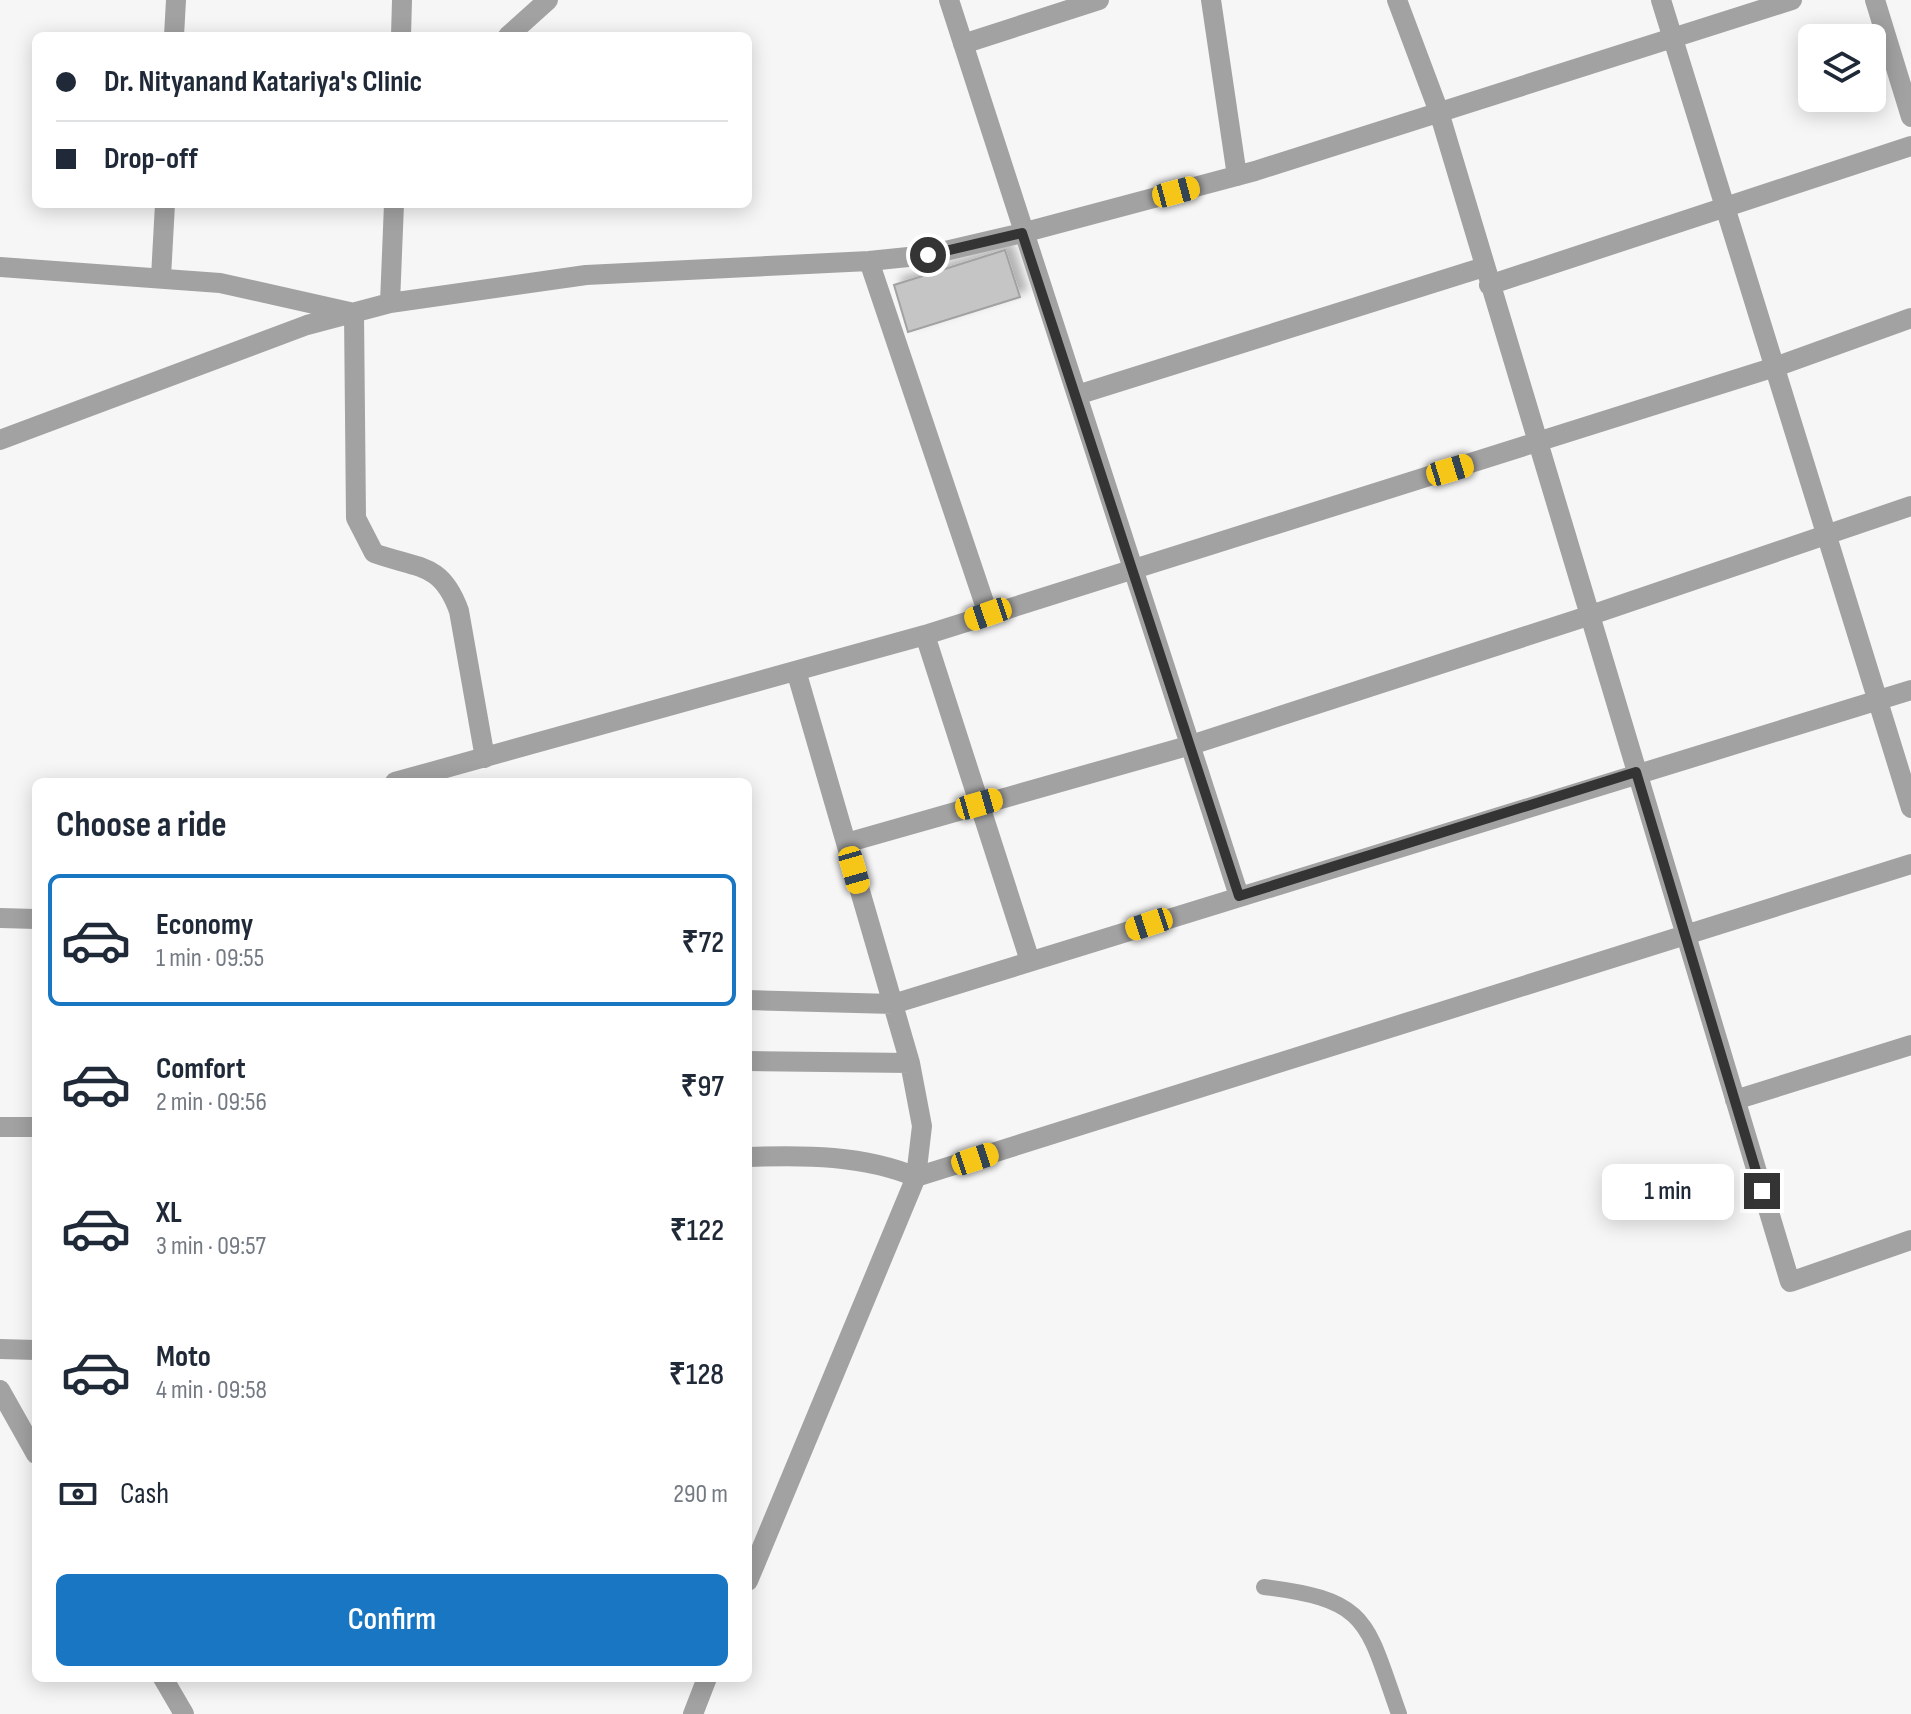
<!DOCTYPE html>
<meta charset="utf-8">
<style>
:root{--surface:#fff;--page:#f6f6f7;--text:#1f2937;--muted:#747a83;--line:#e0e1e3;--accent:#1876c3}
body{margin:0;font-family:"Sofia Sans Condensed",sans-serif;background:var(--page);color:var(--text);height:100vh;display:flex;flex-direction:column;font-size:30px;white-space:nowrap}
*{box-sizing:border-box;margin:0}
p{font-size:26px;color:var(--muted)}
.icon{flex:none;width:44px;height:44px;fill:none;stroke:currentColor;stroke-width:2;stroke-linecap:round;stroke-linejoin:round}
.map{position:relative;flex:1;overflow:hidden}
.panel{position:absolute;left:32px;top:778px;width:720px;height:904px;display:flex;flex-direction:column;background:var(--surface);border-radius:12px;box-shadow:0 4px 20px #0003}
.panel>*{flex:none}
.guide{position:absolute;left:32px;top:32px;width:720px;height:176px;border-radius:12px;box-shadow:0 4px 20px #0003;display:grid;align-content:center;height:176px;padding:0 24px;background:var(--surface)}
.fabs{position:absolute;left:1798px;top:24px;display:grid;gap:16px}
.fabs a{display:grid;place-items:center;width:88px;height:88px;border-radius:12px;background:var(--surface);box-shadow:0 4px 20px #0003;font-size:40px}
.end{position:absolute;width:36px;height:36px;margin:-18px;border:10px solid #343434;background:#fff;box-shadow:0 0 0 4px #fff}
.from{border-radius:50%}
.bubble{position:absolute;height:56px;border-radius:12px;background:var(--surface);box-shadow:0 4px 20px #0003;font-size:26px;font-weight:600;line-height:56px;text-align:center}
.car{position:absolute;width:24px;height:48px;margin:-24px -12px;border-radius:10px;box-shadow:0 0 6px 2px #0007;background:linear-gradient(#f5c518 24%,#345 0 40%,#f5c518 0 76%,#345 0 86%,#f5c518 0)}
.guide b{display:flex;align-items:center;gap:28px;height:76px;font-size:30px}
.guide b+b{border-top:2px solid var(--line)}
.guide i{width:20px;height:20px;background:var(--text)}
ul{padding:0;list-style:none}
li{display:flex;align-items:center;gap:24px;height:132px;margin:0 16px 12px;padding:0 8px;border:4px solid transparent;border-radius:12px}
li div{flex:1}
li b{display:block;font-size:30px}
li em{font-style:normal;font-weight:600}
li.on{border-color:var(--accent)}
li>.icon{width:72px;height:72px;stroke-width:1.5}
h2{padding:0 24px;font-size:36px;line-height:96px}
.pay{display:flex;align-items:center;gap:20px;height:88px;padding:0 24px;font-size:30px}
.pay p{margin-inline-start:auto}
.primary-button{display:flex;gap:16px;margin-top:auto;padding:16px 24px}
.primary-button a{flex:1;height:92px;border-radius:12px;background:var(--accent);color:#fff;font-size:32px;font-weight:600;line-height:92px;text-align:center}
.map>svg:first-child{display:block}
.building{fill:#c6c5c6;stroke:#a2a2a2;stroke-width:2;filter:url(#shadow)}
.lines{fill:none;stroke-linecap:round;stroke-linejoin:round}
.lane{stroke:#a2a2a2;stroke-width:16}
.street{stroke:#a2a2a2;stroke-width:20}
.route{stroke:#343434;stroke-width:10}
</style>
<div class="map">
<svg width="1911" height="1714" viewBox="0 0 1911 1714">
<defs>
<filter id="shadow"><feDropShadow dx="7" dy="-7" stdDeviation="4" flood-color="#0004"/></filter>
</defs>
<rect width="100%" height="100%" fill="#f6f6f7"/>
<path class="building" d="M1005 250 1020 297 908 332 894 285Z"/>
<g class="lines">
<path class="lane" d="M1264 1587C1370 1600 1366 1621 1399 1714"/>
<path class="street" d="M949 0 1239 896
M1211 0 1237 176
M1397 0 1439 112 1790 1282 1911 1240
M1661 0 1911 808
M1875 0 1911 117
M174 36 176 0
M401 36 402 0
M508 36 548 0
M963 44 1099 0
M869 261 988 614
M0 267 220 283 354 313 356 518 374 553C417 569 441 561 459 611L485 758
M161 277 165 204
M1489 285 1911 146
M390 303 394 204
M1077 395 1484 267
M0 440 307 325 390 303 586 275 869 261 928 255 1022 233 1255 171 1792 0
M925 635 1030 961
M395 782 925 635 1775 367 1911 318
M846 843 1191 745 1591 615 1911 506
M0 918 36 919
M748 1000 893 1004 1911 690
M748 1061 910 1063
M1735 1100 1911 1045
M0 1127H36
M748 1157C805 1155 863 1155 916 1177L1911 864
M0 1349 36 1350
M0 1390 36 1454
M748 1581 916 1177 922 1126 910 1063 797 674
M163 1678 184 1714
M693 1714 707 1678"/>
</g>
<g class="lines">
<path class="route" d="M928 255 1022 233 1239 896 1636 772 1762 1191"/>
</g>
</svg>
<div class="fabs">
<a><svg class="icon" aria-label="layers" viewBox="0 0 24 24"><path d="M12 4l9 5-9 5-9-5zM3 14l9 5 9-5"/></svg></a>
</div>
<i class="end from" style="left:928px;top:255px"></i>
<i class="end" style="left:1762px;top:1191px"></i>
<div class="bubble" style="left:1602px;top:1164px;width:132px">1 min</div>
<i class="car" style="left:1176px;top:192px;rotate:75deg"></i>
<i class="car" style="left:1450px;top:470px;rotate:73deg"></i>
<i class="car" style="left:988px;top:614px;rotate:251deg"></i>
<i class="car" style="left:979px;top:804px;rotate:74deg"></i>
<i class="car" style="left:854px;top:870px;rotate:164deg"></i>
<i class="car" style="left:1149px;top:924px;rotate:252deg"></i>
<i class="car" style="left:975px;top:1159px;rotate:72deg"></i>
<div class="guide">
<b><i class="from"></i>Dr. Nityanand Katariya's Clinic</b>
<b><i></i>Drop-off</b>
</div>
<section class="panel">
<h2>Choose a ride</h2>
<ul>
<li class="on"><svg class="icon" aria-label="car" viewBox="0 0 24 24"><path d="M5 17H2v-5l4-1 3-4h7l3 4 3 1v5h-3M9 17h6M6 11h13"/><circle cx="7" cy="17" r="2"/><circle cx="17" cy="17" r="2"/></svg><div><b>Economy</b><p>1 min · 09:55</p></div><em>₹72</em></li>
<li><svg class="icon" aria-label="car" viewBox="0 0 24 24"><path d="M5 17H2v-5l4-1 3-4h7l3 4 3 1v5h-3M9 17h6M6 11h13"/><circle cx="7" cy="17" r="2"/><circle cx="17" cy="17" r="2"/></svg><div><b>Comfort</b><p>2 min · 09:56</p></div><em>₹97</em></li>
<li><svg class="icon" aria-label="car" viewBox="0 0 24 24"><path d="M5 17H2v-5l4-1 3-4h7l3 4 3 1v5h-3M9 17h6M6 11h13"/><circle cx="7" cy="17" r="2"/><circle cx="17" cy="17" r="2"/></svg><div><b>XL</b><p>3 min · 09:57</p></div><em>₹122</em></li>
<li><svg class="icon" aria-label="car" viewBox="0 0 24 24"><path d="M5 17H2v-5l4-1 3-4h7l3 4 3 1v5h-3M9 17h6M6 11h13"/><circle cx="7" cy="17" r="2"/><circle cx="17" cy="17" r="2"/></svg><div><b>Moto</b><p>4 min · 09:58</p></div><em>₹128</em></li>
</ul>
<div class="pay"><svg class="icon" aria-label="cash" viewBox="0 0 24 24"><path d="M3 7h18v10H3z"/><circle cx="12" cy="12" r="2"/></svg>Cash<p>290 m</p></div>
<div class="primary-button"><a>Confirm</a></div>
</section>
</div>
